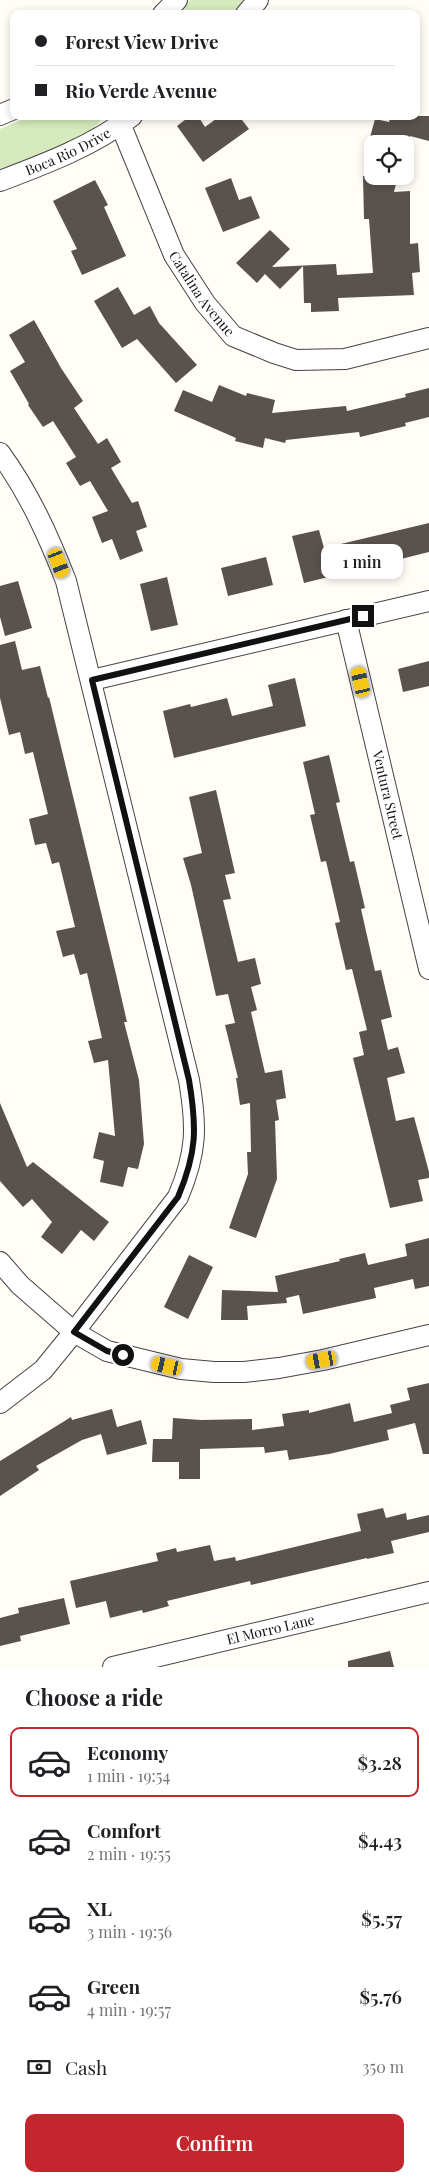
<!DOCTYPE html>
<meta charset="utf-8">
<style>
:root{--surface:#fff;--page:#f6f6f6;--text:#202124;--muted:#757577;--line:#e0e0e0;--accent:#c4262e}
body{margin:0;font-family:"Playfair Display",serif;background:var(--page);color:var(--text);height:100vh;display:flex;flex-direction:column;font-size:19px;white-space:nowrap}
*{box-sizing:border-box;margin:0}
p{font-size:16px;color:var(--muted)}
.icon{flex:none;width:28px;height:28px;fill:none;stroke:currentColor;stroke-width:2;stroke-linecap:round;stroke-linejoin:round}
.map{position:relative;height:1667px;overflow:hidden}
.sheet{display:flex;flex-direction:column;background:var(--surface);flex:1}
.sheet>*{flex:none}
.hud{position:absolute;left:10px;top:10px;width:410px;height:110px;border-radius:10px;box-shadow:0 2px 8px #0003;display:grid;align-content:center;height:110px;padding:0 25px;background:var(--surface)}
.tools{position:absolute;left:364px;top:135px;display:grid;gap:10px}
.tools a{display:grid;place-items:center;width:50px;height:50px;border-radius:10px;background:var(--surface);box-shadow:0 2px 8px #0003;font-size:25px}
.end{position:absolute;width:22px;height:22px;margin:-11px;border:6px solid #111;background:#fff;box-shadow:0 0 0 2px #fff}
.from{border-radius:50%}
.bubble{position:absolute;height:35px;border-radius:10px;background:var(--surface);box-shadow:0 2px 8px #0003;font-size:16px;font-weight:600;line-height:35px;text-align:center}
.car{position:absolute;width:15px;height:30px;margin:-15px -8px;border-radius:6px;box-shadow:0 0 4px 1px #0007;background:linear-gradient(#f5c518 24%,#345 0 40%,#f5c518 0 76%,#345 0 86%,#f5c518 0)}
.hud b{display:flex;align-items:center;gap:18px;height:48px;font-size:19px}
.hud b+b{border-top:1px solid var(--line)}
.hud i{width:12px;height:12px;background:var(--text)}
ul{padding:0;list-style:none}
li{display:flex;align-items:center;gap:15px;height:70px;margin:0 10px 8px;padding:0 15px;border:2px solid transparent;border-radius:10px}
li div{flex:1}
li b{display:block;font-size:19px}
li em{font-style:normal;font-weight:600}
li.selected{border-color:var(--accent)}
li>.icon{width:45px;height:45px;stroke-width:1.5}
h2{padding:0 25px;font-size:22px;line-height:60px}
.pay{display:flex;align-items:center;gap:12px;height:55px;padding:0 25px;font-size:19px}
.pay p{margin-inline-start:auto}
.button{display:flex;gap:10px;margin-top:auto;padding:10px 25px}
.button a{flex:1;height:58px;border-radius:10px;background:var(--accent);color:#fff;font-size:20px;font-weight:600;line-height:58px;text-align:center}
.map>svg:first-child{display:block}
.green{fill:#d5ebbd}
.building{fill:#5a524d}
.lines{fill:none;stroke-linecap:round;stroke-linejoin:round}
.minor-casing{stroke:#444;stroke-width:22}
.minor{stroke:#fff;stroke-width:20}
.route{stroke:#111;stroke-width:6}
.labels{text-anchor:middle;stroke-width:5;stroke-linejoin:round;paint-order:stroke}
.street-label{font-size:14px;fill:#111;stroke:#fff}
</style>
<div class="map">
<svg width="429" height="1667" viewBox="0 0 429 1667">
<rect width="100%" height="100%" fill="#fffdf5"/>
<path class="green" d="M190 0H249L237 14H175Z
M30 116H103C98 136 21 166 0 176V129Z"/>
<path class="building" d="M190 116H198L205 127 220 116H239L249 129 203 162 177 126Z
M391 116H429V141L410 136 408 144H380L369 141 375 119 389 122Z
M363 176H398L394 192 410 191V244L418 243 420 272 412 273 414 295 338 298 339 311 311 312V303H304L303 266 280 289 265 274 257 283 236 263 270 230 290 249 272 267 336 264 337 275 373 273 369 219H364Z
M231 178 239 200 251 196 260 218 223 232 205 188Z
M95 180 108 205 104 207 126 256 82 275 71 251 77 249 53 201Z
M118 287 134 315 150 306 159 323 197 365 176 383 137 339 122 348 94 301Z
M34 320 61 368 83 401 74 408 98 444 107 438 121 462 111 468 132 503 138 501 147 527 136 531 143 551 120 560 112 539 102 543 92 517 108 511 90 481 80 486 66 463 76 457 53 421 43 427 28 405 29 404 10 371 25 362 9 335Z
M219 385 246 396 247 393 275 400 272 413 346 406 347 411 406 397 405 394 429 388V417L405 423 406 426 360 437 359 432 286 440 285 443 265 438 263 448 235 441 236 438 174 411 183 390 212 402Z
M429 523V552L304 583 292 536 319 530 324 548Z
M266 557 273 585 228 596 221 568Z
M167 577 178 625 151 631 140 584Z
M18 581 32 628 5 636 0 617V586Z
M15 641 22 670 40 666 48 698 49 697 116 974 127 1022H124L139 1080 144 1144 138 1169 128 1167 123 1187 100 1182 104 1161 93 1158 99 1132 115 1136 108 1060 94 1063 88 1041 102 1038 87 973 80 975 74 954 63 957 56 931 75 927 59 862 52 864 46 843 35 845 29 819 48 814 33 752 25 754 20 732 9 735 0 698V645Z
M429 661V686L403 692 398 669Z
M295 678 306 726 174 758 163 711 190 704 191 707 227 698 232 716 273 706 268 685Z
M329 755 340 802 336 803 350 862 354 861 365 908 361 909 375 971 381 970 392 1017 381 1020 388 1050 398 1047 405 1073 387 1078 396 1121 414 1117 429 1172V1178L418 1180 423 1201 390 1208 353 1058 364 1055 359 1032 367 1030 352 969 346 970 335 923 340 922 326 861 321 862 310 815 315 814 303 762Z
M216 790 235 873 225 875 231 899 223 900 238 962 255 958 261 984 251 987 257 1010 251 1012 265 1073 282 1070 286 1098 276 1100 279 1120 275 1121 277 1179 256 1238 229 1228 248 1174 247 1152H251L250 1103 240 1105 236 1078H238L225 1025 235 1023 228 994 216 996 191 885 183 858 202 853 189 797Z
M0 1103 27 1167 33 1162 109 1222 94 1241 81 1230 62 1254 41 1237 52 1222 32 1199 23 1207 0 1181Z
M429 1238V1286L415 1289 413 1279 374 1288 376 1298 303 1314 299 1295 286 1298 287 1303 247 1306 248 1320H221L222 1290 278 1292 275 1276 340 1261 339 1259 365 1253 368 1265 407 1256 405 1244Z
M189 1255 213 1267 188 1319 164 1307Z
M429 1383V1454H423L415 1423 387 1430 389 1440 329 1454 289 1460 287 1450 265 1453 264 1447 200 1449V1479H179V1462H152L153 1439H172L173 1418 201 1420 252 1419V1430L284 1426 282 1414 309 1410V1413L350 1403 354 1422 392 1413 390 1405 410 1400 407 1388Z
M112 1409 117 1427 141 1420 147 1444 107 1455 101 1434 82 1440 36 1466 39 1470 0 1496V1461L71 1417 72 1420Z
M383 1508 386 1518 406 1513 407 1520 429 1515V1532L391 1541 394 1553 367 1559V1558L251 1585 250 1581 167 1601 169 1606 143 1613 142 1610 110 1618 106 1601 76 1608 70 1581 158 1561 156 1553 176 1548 177 1552 210 1545 214 1561 235 1557 236 1561 361 1531 357 1514Z
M64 1598 70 1624 20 1636 21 1641 0 1646V1618L19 1613 18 1608Z
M390 1651 394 1667H348V1661Z"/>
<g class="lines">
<defs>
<g id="minor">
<path d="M163 14 177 0"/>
<path d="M246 14 258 0"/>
<path d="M0 115 14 109"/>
<path id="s1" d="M117 116 174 255 205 303 233 336 274 353 296 360 345 359 429 338"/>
<path id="s2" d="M0 181C45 164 93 146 132 116"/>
<path d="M0 453C29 493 48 535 66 581L189 1080C197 1127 197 1152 178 1197L74 1332 20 1285 0 1262"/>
<path id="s3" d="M346 620 429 969"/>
<path d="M92 680 429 601"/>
<path d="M0 1403 43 1370 74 1332 107 1351 181 1369 214 1372H244L279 1368 323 1360 429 1335"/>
<path id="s4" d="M113 1667 429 1592"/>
</g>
</defs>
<use href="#minor" class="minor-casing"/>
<use href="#minor" class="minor"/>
</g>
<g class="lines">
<path class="route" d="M123 1355 107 1351 74 1332 178 1197C197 1152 197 1128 189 1080L92 680 363 616"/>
</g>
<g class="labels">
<g class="street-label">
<text dy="5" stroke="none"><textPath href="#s2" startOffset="74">Boca Rio Drive</textPath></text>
<text dy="5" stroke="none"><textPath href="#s1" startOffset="198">Catalina Avenue</textPath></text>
<text dy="5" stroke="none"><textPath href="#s3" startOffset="180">Ventura Street</textPath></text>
<text dy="5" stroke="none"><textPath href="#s4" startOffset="162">El Morro Lane</textPath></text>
</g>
</g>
</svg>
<div class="tools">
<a><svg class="icon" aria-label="locate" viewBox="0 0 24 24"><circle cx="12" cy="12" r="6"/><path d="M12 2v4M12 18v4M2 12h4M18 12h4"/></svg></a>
</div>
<i class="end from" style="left:123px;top:1355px"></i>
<i class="end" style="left:363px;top:616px"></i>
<div class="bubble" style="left:321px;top:544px;width:82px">1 min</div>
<i class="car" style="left:59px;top:563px;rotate:159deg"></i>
<i class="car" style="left:361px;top:682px;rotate:347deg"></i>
<i class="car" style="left:322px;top:1360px;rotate:260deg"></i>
<i class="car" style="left:167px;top:1366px;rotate:283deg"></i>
<div class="hud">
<b><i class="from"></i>Forest View Drive</b>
<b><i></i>Rio Verde Avenue</b>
</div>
</div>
<section class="sheet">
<h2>Choose a ride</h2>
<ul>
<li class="selected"><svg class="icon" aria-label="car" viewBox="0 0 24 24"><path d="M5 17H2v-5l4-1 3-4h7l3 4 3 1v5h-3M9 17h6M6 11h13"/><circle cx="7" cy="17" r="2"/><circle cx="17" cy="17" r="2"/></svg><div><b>Economy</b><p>1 min · 19:54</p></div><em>$3.28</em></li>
<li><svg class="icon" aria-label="car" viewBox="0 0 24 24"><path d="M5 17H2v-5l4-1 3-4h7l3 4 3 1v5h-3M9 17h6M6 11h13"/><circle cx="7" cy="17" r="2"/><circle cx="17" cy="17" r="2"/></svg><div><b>Comfort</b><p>2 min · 19:55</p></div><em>$4.43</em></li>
<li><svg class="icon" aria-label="car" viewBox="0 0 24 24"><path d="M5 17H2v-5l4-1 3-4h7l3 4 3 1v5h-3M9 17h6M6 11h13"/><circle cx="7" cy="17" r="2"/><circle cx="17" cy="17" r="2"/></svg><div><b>XL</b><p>3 min · 19:56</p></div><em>$5.57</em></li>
<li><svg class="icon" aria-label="car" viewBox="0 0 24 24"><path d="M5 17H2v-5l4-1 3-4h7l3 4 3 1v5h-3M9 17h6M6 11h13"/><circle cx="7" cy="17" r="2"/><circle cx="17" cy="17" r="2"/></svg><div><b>Green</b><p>4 min · 19:57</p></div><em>$5.76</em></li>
</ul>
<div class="pay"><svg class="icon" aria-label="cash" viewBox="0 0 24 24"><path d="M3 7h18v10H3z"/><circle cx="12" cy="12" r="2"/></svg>Cash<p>350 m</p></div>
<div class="button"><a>Confirm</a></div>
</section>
